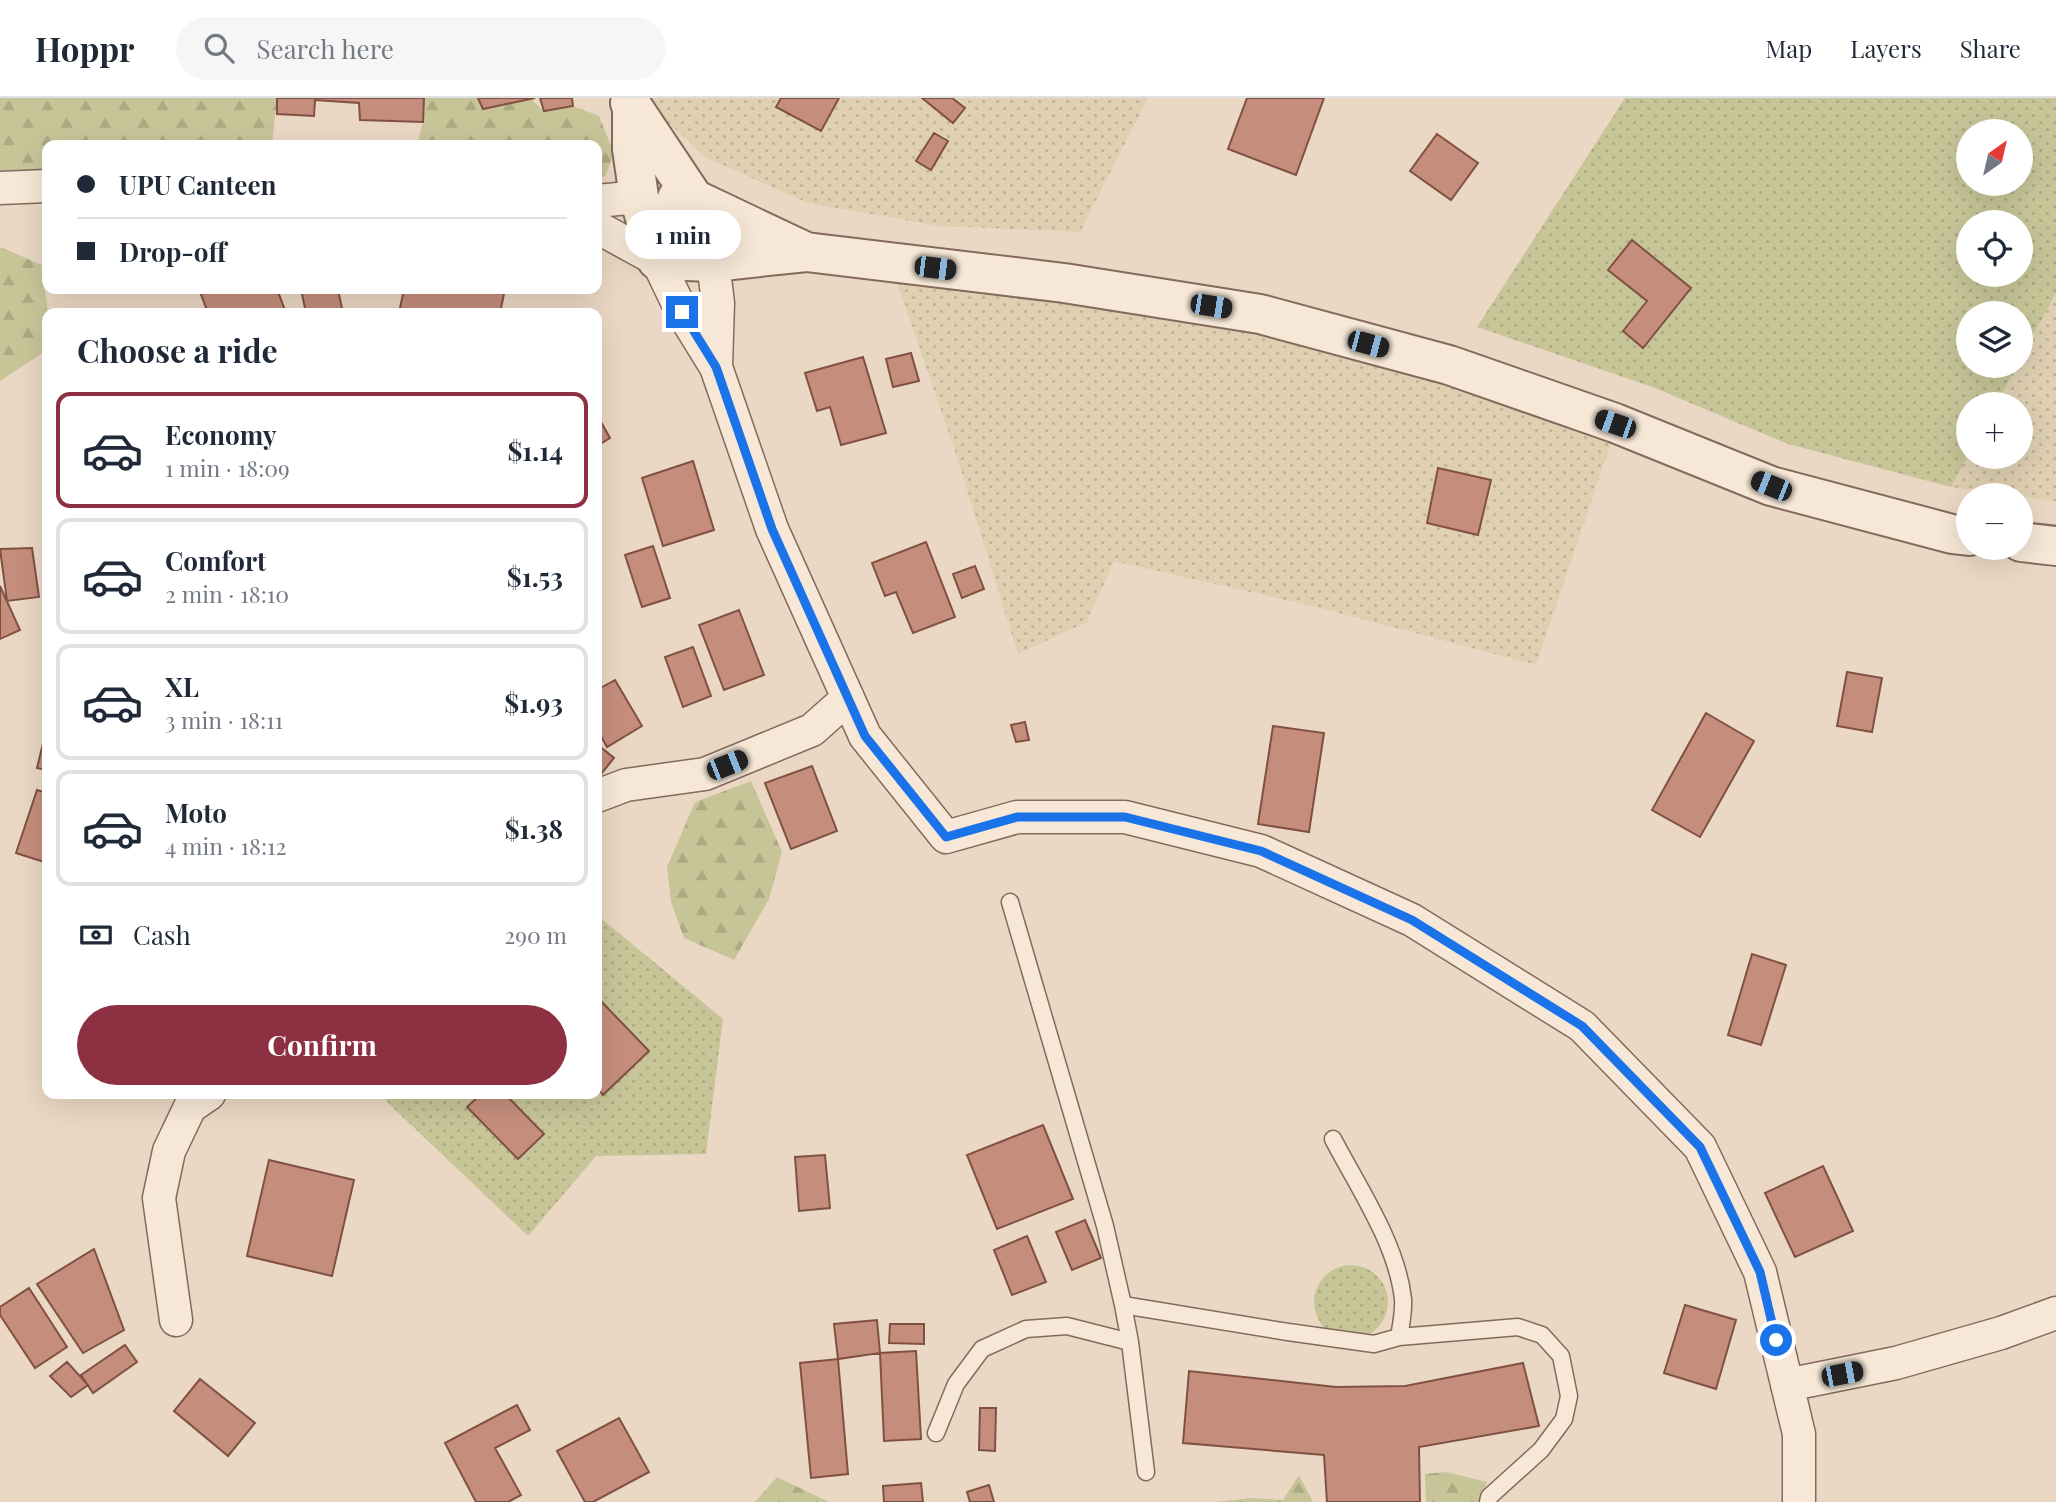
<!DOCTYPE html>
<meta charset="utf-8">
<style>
:root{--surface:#fff;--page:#f6f6f7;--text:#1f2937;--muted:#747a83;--line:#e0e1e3;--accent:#8d3041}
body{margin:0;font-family:"Playfair Display",serif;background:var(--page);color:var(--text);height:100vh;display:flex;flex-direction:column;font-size:26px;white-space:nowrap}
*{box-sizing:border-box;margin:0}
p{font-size:23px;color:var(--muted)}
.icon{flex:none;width:38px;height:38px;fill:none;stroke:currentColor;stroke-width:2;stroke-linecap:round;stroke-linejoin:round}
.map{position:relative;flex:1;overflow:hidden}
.panel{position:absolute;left:42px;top:210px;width:560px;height:791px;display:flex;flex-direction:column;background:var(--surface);border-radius:14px;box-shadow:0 7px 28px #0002}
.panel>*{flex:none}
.banner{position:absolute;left:42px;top:42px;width:560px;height:154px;border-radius:14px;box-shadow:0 7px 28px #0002;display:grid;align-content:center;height:154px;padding:0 35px;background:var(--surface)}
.needle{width:46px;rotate:34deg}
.fabs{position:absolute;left:1956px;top:21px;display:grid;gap:14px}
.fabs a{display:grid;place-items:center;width:77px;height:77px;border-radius:50%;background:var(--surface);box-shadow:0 7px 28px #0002;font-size:35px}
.end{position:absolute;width:32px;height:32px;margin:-16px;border:9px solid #1a73e8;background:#fff;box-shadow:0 0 0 4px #fff}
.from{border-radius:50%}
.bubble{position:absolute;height:49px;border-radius:24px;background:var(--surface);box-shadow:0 7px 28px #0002;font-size:23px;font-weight:700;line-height:49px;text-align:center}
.car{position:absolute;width:21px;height:42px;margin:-21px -10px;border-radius:9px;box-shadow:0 0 5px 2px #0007;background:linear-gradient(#222 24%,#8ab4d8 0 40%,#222 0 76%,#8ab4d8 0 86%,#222 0)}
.banner b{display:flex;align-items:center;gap:24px;height:66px;font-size:26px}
.banner b+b{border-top:2px solid var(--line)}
.banner i{width:18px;height:18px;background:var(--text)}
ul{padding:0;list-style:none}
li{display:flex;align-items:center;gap:21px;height:116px;margin:0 14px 10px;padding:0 21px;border:4px solid var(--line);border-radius:14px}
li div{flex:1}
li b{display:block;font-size:26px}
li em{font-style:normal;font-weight:700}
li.on{border-color:var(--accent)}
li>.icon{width:63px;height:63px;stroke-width:1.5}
h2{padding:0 35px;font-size:32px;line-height:84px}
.pay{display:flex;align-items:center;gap:18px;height:77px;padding:0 35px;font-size:26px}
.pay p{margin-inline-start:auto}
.cta{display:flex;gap:14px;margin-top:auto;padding:14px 35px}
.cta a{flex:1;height:80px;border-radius:42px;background:var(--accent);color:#fff;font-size:28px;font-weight:700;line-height:80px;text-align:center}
header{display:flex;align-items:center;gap:42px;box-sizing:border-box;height:98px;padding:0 35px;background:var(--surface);border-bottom:2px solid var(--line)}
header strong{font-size:33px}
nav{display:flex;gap:38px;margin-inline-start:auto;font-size:24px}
.search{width:490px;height:63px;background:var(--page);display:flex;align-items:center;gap:18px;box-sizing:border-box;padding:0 24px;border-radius:38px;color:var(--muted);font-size:26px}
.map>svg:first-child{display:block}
.farmland{fill:url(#farmland-dots)}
.green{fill:url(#green-dots);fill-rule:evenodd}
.forest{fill:url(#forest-firs)}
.building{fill:#c58e7c;stroke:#805143;stroke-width:2}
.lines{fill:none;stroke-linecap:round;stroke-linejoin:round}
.service-casing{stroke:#836a5c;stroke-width:19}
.minor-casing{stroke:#836a5c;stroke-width:35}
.tertiary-casing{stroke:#836a5c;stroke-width:42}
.service{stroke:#f6e7d6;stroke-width:16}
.minor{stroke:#f6e7d6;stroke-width:32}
.tertiary{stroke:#f6e7d6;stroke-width:38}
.route{stroke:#1a73e8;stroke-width:9}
</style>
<header>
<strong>Hoppr</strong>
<div class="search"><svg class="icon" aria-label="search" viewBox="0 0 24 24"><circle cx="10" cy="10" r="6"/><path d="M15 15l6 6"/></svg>Search here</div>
<nav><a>Map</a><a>Layers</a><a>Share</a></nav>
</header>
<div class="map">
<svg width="2056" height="1404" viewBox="0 0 2056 1404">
<defs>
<pattern id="farmland-dots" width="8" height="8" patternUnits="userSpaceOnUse" patternTransform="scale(1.75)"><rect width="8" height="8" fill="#dfd0b2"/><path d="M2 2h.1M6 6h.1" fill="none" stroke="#c0b299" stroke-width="1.8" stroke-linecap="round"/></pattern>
<pattern id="green-dots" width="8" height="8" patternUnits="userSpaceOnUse" patternTransform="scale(1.75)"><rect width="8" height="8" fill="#c7c598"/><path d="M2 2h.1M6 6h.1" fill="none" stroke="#aca983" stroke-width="1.8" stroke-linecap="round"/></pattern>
<pattern id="forest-firs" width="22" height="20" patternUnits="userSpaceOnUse" patternTransform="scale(1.75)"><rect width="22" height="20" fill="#c7c598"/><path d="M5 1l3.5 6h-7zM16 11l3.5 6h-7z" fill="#aca983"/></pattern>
</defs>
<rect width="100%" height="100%" fill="#ead8c4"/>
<path class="farmland" d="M641 0H1148L1080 134 939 128 808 105 707 60Z
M893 173 1304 231 1614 336 1536 567 1316 509 1114 463 1087 524 1018 556 954 350Z
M2056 195V403L1951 389 1969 356V359H2021V306H1996L2017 268H2021V259Z"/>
<path class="green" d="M1625 0H2056V195L2021 259V215H1969V268H2017L1996 306H1969V356L1951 389 1788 346 1655 290 1477 229ZM1969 33H2021V86H1969ZM1969 124H2021V177H1969Z
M597 817 723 921 706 1056 596 1058 528 1138 386 1003 392 996H597Z
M1314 1204a37 37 0 1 1 74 0a37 37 0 1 1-74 0Z"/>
<path class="forest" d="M0 0H277L272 47H47V75L0 78Z
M424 0H478L483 11 531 1 544 13 573 8 599 18 614 55 605 78 597 83V47H417L423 24Z
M0 149 42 167 48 215 47 252 0 283Z
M751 683 782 754 769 801 734 862 684 840 671 804 667 769 695 704Z
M1446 1374 1487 1384 1480 1404H1426L1425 1376Z
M1299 1377 1313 1404H1215L1252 1400 1283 1402Z
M777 1379 829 1404H755Z"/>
<path class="building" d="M277 0H424L423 24 360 22 359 5 315 2 314 18 277 16Z
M478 0H535L483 11Z
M540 0H572L573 8 544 13Z
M781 0H839L821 33 776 9Z
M922 0H952L965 10 953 25Z
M1247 0H1324L1296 77 1228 51Z
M934 35 948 43 931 72 916 63Z
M1437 36 1478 65 1451 102 1410 73Z
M1632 142 1691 190 1643 250 1623 233 1647 203 1608 172Z
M199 191H277L286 215H208Z
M301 191H342L338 192 343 215H306Z
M404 191H505L500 215H399Z
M911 255 919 283 893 289 886 261Z
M863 259 886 335 841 347 830 309 817 313 805 275Z
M597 317 610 340 597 348Z
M693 363 714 432 663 448 642 380Z
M1438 370 1491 382 1478 437 1427 425Z
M926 444 955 519 913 535 896 494 885 498 872 465Z
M653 448 670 500 642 509 625 457Z
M32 450 39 499 7 503 0 451Z
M975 468 984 491 962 500 953 476Z
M0 488 20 532 0 541Z
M739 512 764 577 724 592 699 527Z
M693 549 711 598 683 609 665 559Z
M1847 574 1882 580 1872 634 1837 628Z
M615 582 642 628 607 649 597 631V592Z
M1706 615 1754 643 1700 739 1652 712Z
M1025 624 1029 642 1016 644 1011 627Z
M1273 628 1324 635 1309 734 1258 726Z
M47 629V672L37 670Z
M598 647 614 660 597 681V649Z
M812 668 837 733 791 751 765 685Z
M37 692 47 695V765L16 755Z
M1752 856 1786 867 1761 947 1728 937Z
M597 899 649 953 603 997 597 990Z
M481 996H505L544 1036 518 1061 467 1009Z
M1043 1027 1073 1101 997 1131 967 1057Z
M825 1057 830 1110 799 1113 795 1059Z
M269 1062 354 1082 332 1178 247 1158Z
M1823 1068 1853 1133 1795 1159 1765 1095Z
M1085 1122 1101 1160 1072 1172 1056 1134Z
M1027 1138 1046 1184 1012 1197 994 1152Z
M94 1151 124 1232 83 1255 37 1186Z
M29 1190 67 1249 35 1270 0 1217V1209Z
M1685 1207 1736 1222 1716 1291 1664 1275Z
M877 1222 880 1255 838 1261 834 1226Z
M890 1226H924V1246L889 1245Z
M125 1247 137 1264 93 1295 81 1277Z
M916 1253 921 1341 884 1343 880 1255Z
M838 1261 848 1376 811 1380 800 1265Z
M67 1264 88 1287 71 1299 50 1278Z
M1523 1265 1539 1328 1419 1349 1420 1404H1327L1324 1357 1183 1345 1189 1273 1336 1289 1405 1288Z
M200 1281 255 1325 228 1358 174 1313Z
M517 1307 530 1332 495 1350 521 1397 508 1404H476L445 1345Z
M980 1310H996L995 1353 979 1352Z
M619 1320 649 1374 593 1404H585L557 1353Z
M921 1385 923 1404H884L883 1388Z
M989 1387 994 1404H970L967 1394Z"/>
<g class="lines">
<defs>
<path id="service" d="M1010 804 1105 1128 1123 1207
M1333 1041C1358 1089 1397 1146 1403 1201 1404 1213 1401 1227 1399 1239
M936 1335 956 1286 982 1251 1026 1231 1067 1228 1130 1244
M1146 1374 1130 1244 1123 1207 1288 1234 1374 1246 1399 1239 1518 1229 1542 1237 1561 1258 1569 1298 1564 1321 1541 1352 1489 1399 1488 1404"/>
<path id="minor" d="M0 90 47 88
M597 103 639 99
M597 129 657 162 682 214 716 269 772 431 865 638 946 739 1017 719H1125L1261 753 1412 822 1582 928 1700 1049 1760 1174 1799 1336V1404
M713 164 718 205 716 269
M597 698 626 687 705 676 812 632 848 600
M176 1222 159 1100 169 1053 190 1009 209 996
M1787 1287 1896 1265 2001 1235 2056 1215"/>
<path id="tertiary" d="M630 5 694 101 713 164
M632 11V51L639 99 657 162 713 164 806 154 1064 185 1260 216 1449 267 1615 325 1771 388 1952 436 1969 438
M677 100 694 101 806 154
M2021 444 2056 448"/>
</defs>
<use href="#service" class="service-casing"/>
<use href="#minor" class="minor-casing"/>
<use href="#tertiary" class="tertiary-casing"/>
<use href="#service" class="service"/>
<use href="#minor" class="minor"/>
<use href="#tertiary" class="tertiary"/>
</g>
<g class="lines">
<path class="route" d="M682 214 716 269 772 431 865 638 946 739 1017 719H1125L1261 753 1412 822 1582 928 1700 1049 1760 1174 1776 1242"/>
</g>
</svg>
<div class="fabs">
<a><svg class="needle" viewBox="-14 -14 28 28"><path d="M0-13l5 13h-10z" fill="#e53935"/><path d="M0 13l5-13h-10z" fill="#747a83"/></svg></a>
<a><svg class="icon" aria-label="locate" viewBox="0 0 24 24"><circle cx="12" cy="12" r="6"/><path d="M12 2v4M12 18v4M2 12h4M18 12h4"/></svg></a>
<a><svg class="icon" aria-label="layers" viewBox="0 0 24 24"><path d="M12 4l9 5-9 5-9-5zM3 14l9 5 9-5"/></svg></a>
<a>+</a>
<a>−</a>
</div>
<i class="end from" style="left:1776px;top:1242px"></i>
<i class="end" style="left:682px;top:214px"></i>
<div class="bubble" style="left:625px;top:112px;width:116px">1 min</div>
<i class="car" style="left:935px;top:170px;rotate:97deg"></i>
<i class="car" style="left:1211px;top:208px;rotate:99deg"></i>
<i class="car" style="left:1368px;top:246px;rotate:105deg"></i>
<i class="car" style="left:1615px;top:326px;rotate:289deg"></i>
<i class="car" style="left:1771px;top:388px;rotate:292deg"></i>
<i class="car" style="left:727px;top:667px;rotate:68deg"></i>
<i class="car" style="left:1842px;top:1276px;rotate:79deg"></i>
<div class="banner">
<b><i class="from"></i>UPU Canteen</b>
<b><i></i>Drop-off</b>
</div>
<section class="panel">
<h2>Choose a ride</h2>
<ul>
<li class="on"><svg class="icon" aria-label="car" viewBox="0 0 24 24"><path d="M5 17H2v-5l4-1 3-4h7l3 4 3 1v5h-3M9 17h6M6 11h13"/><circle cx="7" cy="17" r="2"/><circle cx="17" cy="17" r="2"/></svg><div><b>Economy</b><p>1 min · 18:09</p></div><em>$1.14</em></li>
<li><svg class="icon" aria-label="car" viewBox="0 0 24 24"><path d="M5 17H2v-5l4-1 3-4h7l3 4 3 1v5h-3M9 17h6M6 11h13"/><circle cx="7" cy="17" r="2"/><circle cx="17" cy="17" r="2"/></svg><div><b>Comfort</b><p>2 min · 18:10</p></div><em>$1.53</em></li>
<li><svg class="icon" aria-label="car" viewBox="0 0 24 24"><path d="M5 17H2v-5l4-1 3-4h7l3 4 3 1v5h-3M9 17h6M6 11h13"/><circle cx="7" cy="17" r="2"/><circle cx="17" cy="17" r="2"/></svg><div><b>XL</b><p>3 min · 18:11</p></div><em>$1.93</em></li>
<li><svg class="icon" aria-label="car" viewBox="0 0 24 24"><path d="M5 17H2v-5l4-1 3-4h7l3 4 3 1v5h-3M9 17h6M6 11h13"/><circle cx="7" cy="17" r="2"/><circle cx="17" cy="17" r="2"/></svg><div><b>Moto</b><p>4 min · 18:12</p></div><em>$1.38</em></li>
</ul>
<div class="pay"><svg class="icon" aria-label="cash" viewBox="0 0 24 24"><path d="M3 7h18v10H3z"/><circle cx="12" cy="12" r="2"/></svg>Cash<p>290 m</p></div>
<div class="cta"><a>Confirm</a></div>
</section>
</div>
